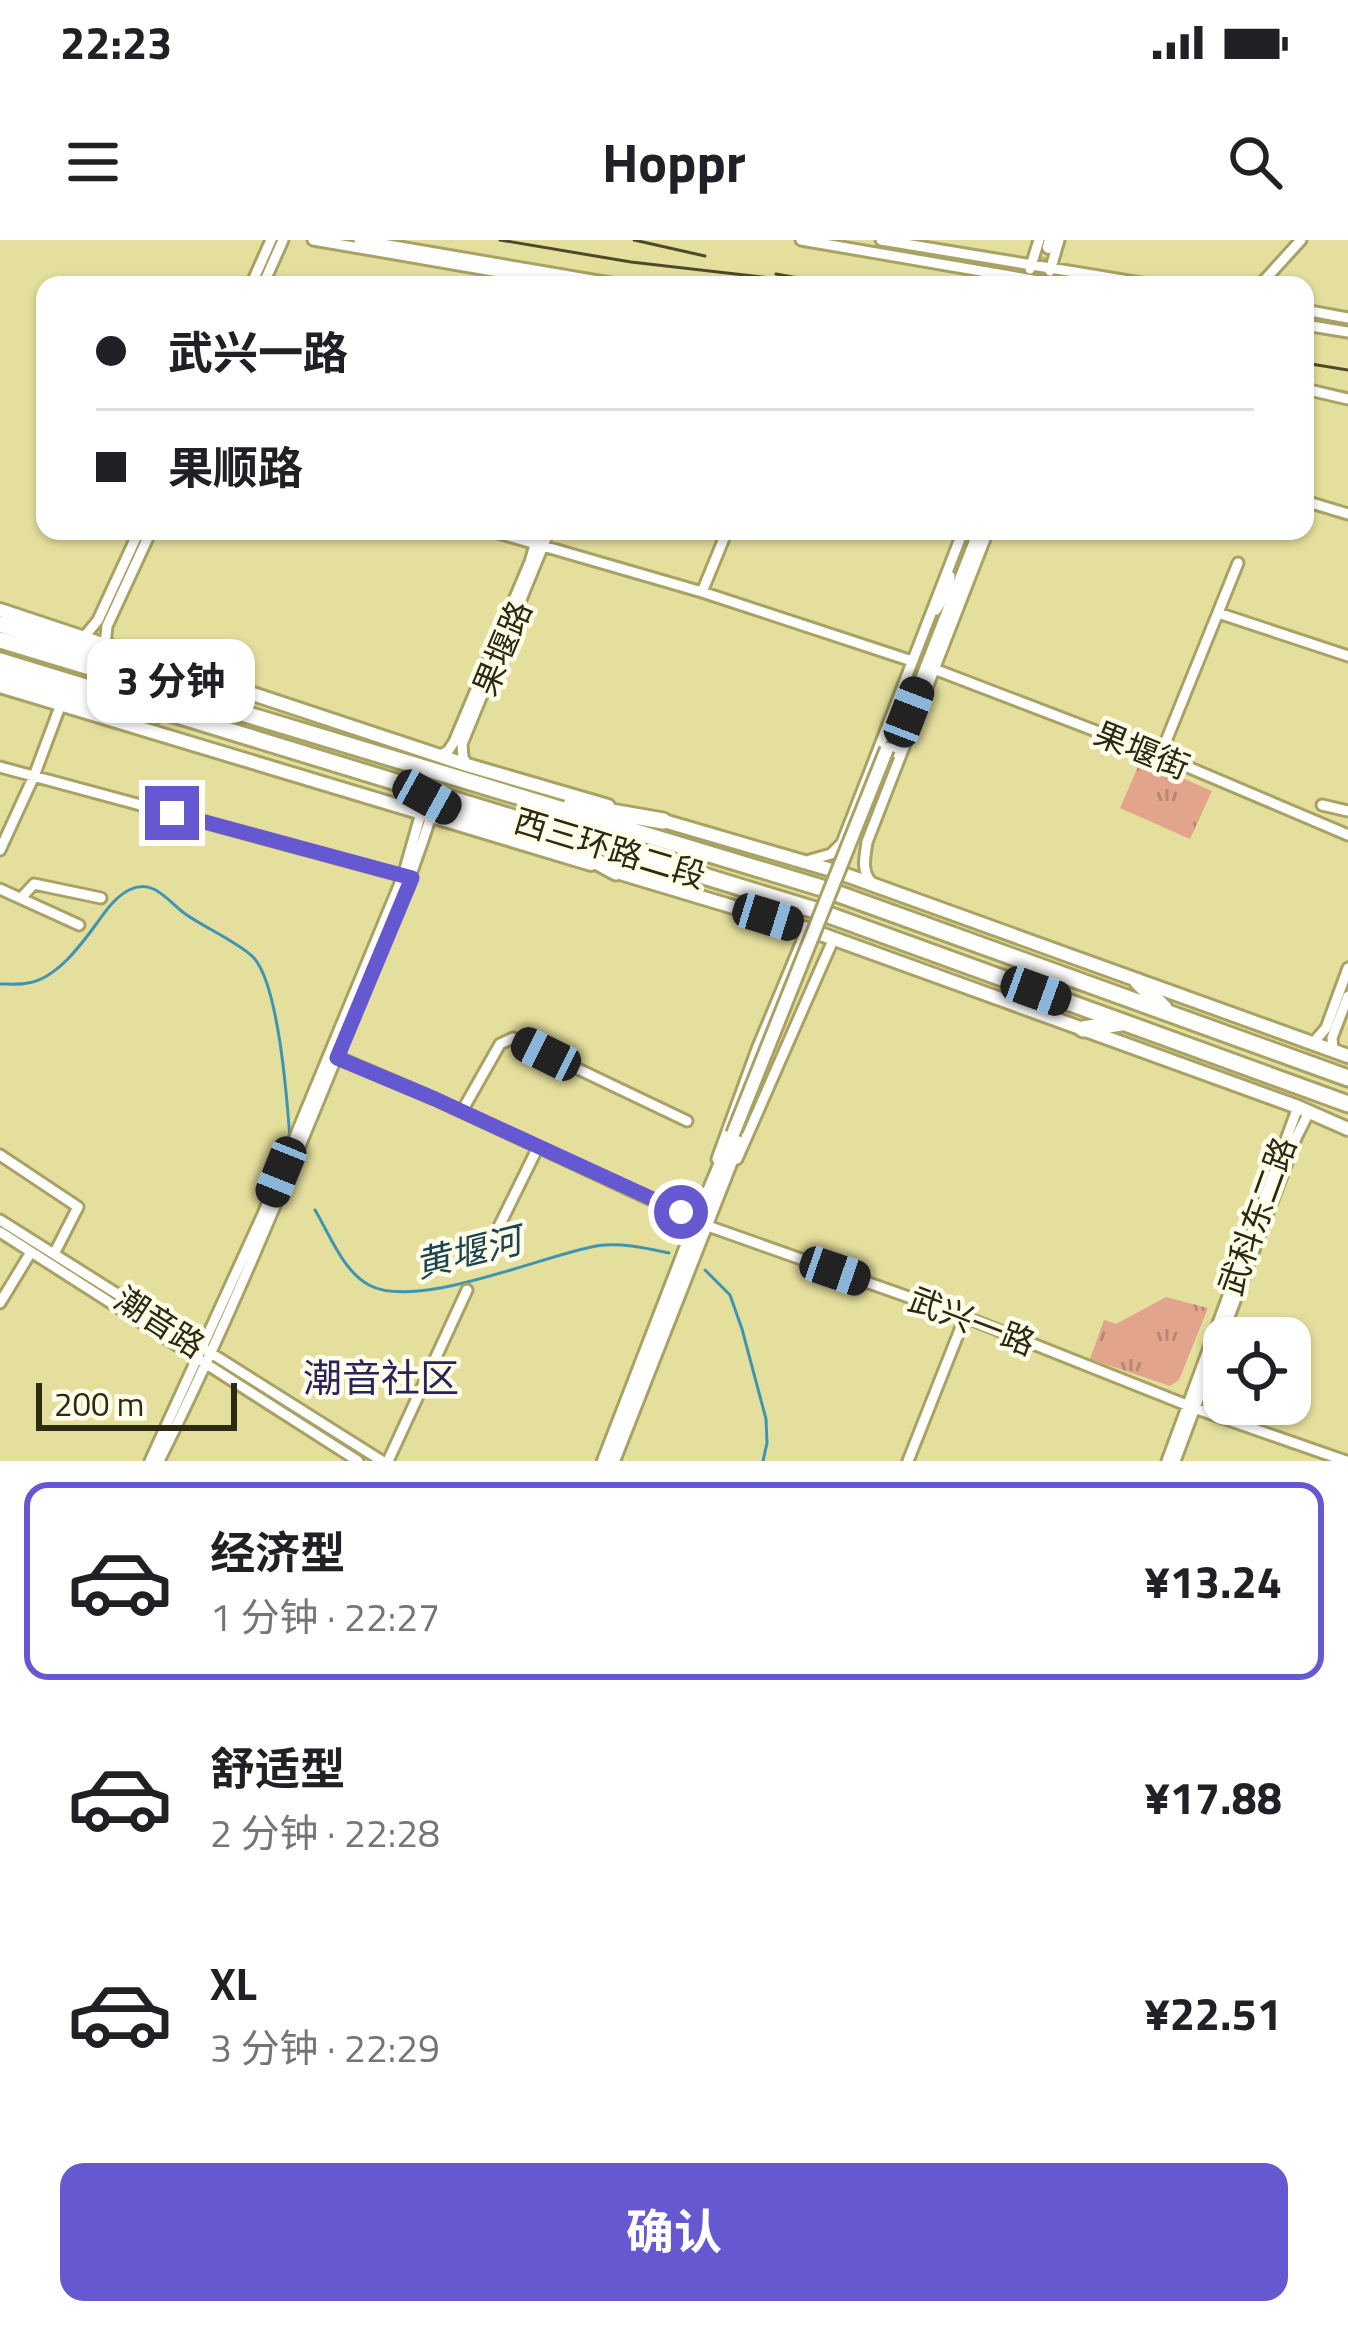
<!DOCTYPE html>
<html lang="zh">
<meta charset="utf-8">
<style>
:root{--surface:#fff;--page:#f6f6f6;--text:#202124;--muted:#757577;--line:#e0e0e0;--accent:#6558d1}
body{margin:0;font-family:"Titillium Web","Noto Sans SC",sans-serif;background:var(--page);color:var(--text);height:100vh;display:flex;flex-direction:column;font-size:45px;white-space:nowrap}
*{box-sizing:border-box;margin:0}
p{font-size:39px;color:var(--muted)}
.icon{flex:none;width:66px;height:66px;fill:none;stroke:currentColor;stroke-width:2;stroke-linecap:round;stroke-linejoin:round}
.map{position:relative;height:1221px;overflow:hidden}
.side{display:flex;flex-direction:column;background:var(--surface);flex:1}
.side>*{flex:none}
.banner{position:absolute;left:36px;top:36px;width:1278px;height:264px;border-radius:24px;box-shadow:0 3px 9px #0004;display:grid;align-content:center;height:264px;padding:0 60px;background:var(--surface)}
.buttons{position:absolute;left:1203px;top:1077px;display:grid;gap:24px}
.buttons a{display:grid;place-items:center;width:108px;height:108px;border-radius:24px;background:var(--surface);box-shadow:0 3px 9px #0004;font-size:60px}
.scale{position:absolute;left:36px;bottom:30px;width:201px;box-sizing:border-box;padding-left:12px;border:6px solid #2c2a10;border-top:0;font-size:33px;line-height:42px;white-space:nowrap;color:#2c2a10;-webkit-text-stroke:9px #fffeeb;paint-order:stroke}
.end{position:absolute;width:54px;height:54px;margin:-27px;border:15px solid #6558d1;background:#fff;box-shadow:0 0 0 6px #fff}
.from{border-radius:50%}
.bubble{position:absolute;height:84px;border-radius:24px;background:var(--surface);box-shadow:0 3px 9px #0004;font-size:39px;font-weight:700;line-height:84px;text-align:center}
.car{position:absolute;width:36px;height:72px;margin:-36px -18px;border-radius:15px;box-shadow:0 0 9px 3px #0007;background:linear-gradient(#222 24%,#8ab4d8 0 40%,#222 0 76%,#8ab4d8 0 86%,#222 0)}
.banner b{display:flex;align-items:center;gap:42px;height:114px;font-size:45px}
.banner b+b{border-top:3px solid var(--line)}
.banner i{width:30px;height:30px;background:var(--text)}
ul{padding:21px 0 0;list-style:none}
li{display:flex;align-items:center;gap:36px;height:198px;margin:0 24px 18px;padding:0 36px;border:6px solid transparent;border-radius:24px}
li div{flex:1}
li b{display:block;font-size:45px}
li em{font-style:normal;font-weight:700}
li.on{border-color:var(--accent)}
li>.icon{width:108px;height:108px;stroke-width:1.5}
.cta{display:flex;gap:24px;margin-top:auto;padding:24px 60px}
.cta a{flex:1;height:138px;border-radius:24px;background:var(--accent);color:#fff;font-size:48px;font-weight:700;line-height:138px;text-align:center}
.status{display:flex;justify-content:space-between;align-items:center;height:84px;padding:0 60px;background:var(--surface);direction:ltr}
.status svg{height:33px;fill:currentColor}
header{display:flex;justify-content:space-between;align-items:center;height:156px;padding:0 60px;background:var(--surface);font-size:54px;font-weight:700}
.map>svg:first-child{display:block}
.park{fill:url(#park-tufts)}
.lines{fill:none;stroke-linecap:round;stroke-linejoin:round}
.stream{stroke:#3e95b2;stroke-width:3}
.major-tunnel{stroke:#c0bb82;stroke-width:12;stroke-dasharray:12 6;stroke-linecap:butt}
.minor-casing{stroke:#a8a264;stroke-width:15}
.major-casing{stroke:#a8a264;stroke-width:18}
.highway-casing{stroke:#a8a264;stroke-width:21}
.minor{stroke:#fff;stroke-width:9}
.major{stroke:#fff;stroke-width:12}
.highway{stroke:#fff;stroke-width:15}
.rail{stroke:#4d4a29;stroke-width:3}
.major-bridge-casing{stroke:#a8a264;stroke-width:18;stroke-linecap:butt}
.major-bridge{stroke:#fff;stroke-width:12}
.route{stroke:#6558d1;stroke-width:15}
.labels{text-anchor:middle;stroke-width:9;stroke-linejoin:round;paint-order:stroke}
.street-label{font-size:33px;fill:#2c2a10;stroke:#fffeeb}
.water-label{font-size:36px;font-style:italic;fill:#1e4451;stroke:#fffeeb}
.quarter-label{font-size:39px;fill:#2a235e;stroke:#fffeeb}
</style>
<div class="status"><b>22:23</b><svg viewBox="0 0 49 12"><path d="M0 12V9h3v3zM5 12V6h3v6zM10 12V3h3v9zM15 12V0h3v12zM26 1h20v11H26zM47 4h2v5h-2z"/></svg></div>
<header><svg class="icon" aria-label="menu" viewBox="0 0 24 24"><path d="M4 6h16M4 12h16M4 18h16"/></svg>Hoppr<svg class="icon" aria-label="search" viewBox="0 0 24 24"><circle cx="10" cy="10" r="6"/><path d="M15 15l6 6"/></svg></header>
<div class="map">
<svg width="1348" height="1221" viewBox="0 0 1348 1221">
<defs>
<pattern id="park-tufts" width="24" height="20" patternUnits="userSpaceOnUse" patternTransform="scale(3)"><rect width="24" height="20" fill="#e2a58c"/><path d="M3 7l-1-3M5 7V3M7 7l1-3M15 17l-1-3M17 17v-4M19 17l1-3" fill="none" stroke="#b78771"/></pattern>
</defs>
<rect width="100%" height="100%" fill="#e5df9e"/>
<path class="park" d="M1141 520 1212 551 1190 599 1120 568Z
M1166 1057 1208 1068 1179 1140 1170 1146 1090 1119 1104 1080 1116 1084Z"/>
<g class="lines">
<path class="stream" d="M0 744C9 744 19 745 28 743 56 739 81 705 97 683 105 672 115 657 129 650 153 638 167 660 184 673 203 687 240 703 254 718 279 747 287 859 290 899
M315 970C330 995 343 1031 369 1045 416 1071 541 1016 596 1006 620 1002 646 1008 669 1013
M705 1030 730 1055 742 1089 766 1179 767 1203 763 1221"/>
<path class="major-tunnel" d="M1034 45 1045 6"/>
<defs>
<path id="minor" d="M313 0 575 45
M359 0 622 45
M801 0 1062 45
M881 0 1153 45
M1030 29 1039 0
M1050 31 1059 0
M251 45 271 0
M263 45 283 0
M1260 45 1301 0
M1305 70 1348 78
M1305 85 1348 92
M1305 149 1348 159
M1305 261 1348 274
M491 291 702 352 912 421
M702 352 727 291
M936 370 948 351 950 336
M1218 373 1348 416
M84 397 98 380 139 291
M105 405 107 386 151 291
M934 429 1169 519 1348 595
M439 516 448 511 454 502 530 322 539 291
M1160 516 1238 323
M467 525 463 517 462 504 549 291
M0 527 407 637
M1322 565 1348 571
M0 610 34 536 61 464
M810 620 831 614 842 603 963 291
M871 642C861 630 865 617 867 602L988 291
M0 649 79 685
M21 658 34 644 101 658
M1313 803 1326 788 1348 728
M1333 811 1332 798 1348 756
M337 817 435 859 705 985 965 1077 1194 1168 1346 1221
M462 871 500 804 513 798 687 881
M0 915 78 967 54 1014
M717 919 757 809 807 689
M737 919 834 698
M0 980 382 1221
M0 992 358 1221
M483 1019 538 907
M0 1063 31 1012
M150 1221 263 974 403 636 421 573
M159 1221C225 1089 281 953 337 816 370 737 405 658 431 576
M388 1221 467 1050
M908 1221 965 1077
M1167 1221 1298 867
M1175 1221 1296 898 1309 872"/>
<path id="major" d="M1049 7 1051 0
M0 370 467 525 608 566
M0 446 591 624
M894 511 980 291
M657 579 835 631 1348 816
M610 630 807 689 1298 867 1348 889
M604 1221 697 980 733 894
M613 1221 740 898"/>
<path id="highway" d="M0 384 123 423 156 441
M0 400 822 648 1348 838
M0 421 815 670 1348 864
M0 435 128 474 155 475
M435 562 452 571 579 612 616 632
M571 565 663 581
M1138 742 1164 768
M1083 789 1121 783"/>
</defs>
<use href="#minor" class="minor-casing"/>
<use href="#major" class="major-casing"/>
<use href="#highway" class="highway-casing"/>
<use href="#minor" class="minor"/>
<use href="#major" class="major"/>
<use href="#highway" class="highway"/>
<path class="rail" d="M500 0 631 22 788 40
M634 0 705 16
M776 34 837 45
M1305 123 1348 130"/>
<defs>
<path id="major-bridge" d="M733 894 887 509"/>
</defs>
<use href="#major-bridge" class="major-bridge-casing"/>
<use href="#major-bridge" class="major-bridge"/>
</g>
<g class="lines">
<path class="route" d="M172 573 412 638 337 818 435 859 681 972"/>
</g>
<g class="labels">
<g class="street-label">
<text transform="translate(502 408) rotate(-67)" y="12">果堰路</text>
<text transform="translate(1142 510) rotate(22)" y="12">果堰街</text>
<text transform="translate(610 608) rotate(17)" y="12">西三环路二段</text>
<text transform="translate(1257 976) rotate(-70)" y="12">武科东二路</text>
<text transform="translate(972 1081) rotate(21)" y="12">武兴一路</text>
<text transform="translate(160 1082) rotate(33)" y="12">潮音路</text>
</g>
<g class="water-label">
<text transform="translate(468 1012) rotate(-14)" y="13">黄堰河</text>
</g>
<g class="quarter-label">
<text x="381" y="1152">潮音社区</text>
</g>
</g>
</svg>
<div class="buttons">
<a><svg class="icon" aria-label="locate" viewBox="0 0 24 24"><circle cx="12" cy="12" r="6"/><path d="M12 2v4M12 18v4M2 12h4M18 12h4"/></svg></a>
</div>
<div class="scale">200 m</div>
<i class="end from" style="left:681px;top:972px"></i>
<i class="end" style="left:172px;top:573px"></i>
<div class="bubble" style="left:87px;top:399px;width:168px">3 分钟</div>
<i class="car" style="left:909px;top:472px;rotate:21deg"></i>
<i class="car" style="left:427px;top:557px;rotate:119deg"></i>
<i class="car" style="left:768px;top:677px;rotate:107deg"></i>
<i class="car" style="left:1036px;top:751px;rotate:110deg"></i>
<i class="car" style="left:546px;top:814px;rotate:296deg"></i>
<i class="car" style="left:281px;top:932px;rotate:202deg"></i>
<i class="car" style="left:835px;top:1031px;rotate:109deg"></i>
<div class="banner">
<b><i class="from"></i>武兴一路</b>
<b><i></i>果顺路</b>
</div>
</div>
<section class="side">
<ul>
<li class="on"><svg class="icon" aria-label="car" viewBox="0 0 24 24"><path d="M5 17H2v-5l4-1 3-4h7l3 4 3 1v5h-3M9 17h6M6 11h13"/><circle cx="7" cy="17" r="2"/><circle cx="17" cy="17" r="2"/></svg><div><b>经济型</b><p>1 分钟 · 22:27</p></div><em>¥13.24</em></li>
<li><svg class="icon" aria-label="car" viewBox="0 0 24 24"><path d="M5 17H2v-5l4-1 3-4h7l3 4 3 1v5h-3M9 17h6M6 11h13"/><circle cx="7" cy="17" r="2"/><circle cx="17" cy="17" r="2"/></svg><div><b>舒适型</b><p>2 分钟 · 22:28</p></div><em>¥17.88</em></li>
<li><svg class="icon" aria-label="car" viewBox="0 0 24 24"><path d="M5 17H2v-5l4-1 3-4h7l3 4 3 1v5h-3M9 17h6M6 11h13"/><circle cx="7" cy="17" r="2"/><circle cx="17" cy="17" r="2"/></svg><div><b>XL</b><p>3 分钟 · 22:29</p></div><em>¥22.51</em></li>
</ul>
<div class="cta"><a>确认</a></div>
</section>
